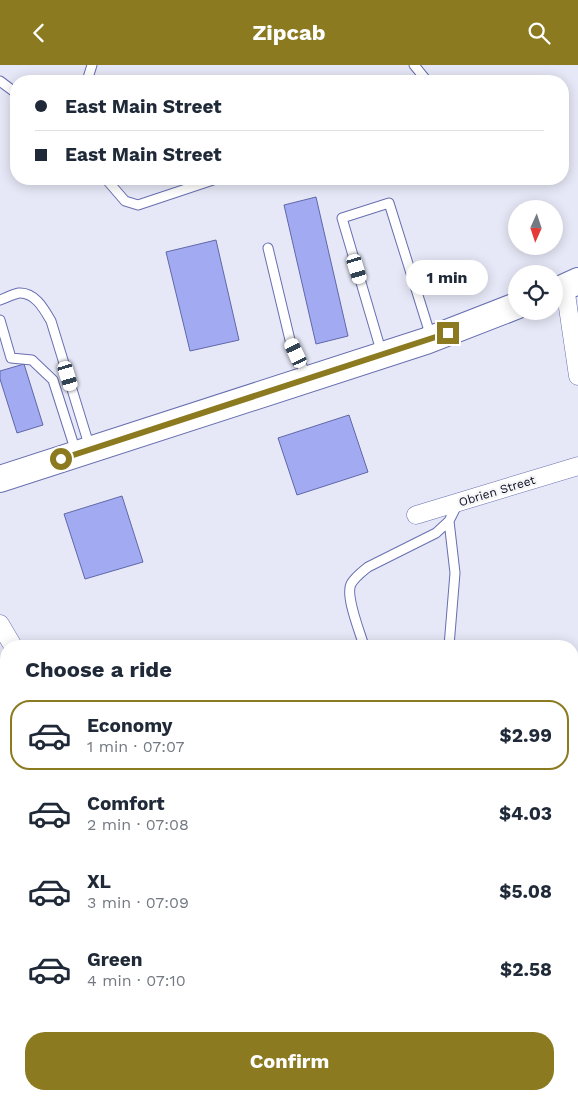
<!DOCTYPE html>
<meta charset="utf-8">
<style>
:root{--surface:#fff;--page:#f2f2f3;--text:#1f2937;--muted:#747a83;--line:#e0e1e3;--accent:#8b7a1f}
body{margin:0;font-family:"Work Sans",sans-serif;background:var(--page);color:var(--text);height:100vh;display:flex;flex-direction:column;font-size:19px;white-space:nowrap}
*{box-sizing:border-box;margin:0}
p{font-size:16px;color:var(--muted)}
.icon{flex:none;width:28px;height:28px;fill:none;stroke:currentColor;stroke-width:2;stroke-linecap:round;stroke-linejoin:round}
.map{position:relative;flex:1;overflow:hidden}
.sheet{position:absolute;left:0px;top:575px;width:579px;height:460px;display:flex;flex-direction:column;background:var(--surface);border-radius:20px 20px 0 0;box-shadow:0 2px 12px #0003}
.sheet>*{flex:none}
.top-card{position:absolute;left:10px;top:10px;width:559px;height:110px;border-radius:20px;box-shadow:0 2px 12px #0003;display:grid;align-content:center;height:110px;padding:0 25px;background:var(--surface)}
.needle{width:32px;rotate:183deg}
.controls{position:absolute;left:508px;top:135px;display:grid;gap:10px}
.controls a{display:grid;place-items:center;width:55px;height:55px;border-radius:50%;background:var(--surface);box-shadow:0 2px 12px #0003;font-size:25px}
.end{position:absolute;width:22px;height:22px;margin:-11px;border:6px solid #8b7a1f;background:#fff;box-shadow:0 0 0 2px #fff}
.from{border-radius:50%}
.bubble{position:absolute;height:35px;border-radius:18px;background:var(--surface);box-shadow:0 2px 12px #0003;font-size:16px;font-weight:700;line-height:35px;text-align:center}
.car{position:absolute;width:15px;height:30px;margin:-15px -8px;border-radius:6px;box-shadow:0 0 4px 1px #0007;background:linear-gradient(#fff 24%,#345 0 40%,#fff 0 76%,#345 0 86%,#fff 0)}
.top-card b{display:flex;align-items:center;gap:18px;height:48px;font-size:19px}
.top-card b+b{border-top:1px solid var(--line)}
.top-card i{width:12px;height:12px;background:var(--text)}
ul{padding:0;list-style:none}
li{display:flex;align-items:center;gap:15px;height:70px;margin:0 10px 8px;padding:0 15px;border:2px solid transparent;border-radius:20px}
li div{flex:1}
li b{display:block;font-size:19px}
li em{font-style:normal;font-weight:700}
li.active{border-color:var(--accent)}
li>.icon{width:45px;height:45px;stroke-width:1.5}
h2{padding:0 25px;font-size:22px;line-height:60px}
.action{display:flex;gap:10px;margin-top:auto;padding:10px 25px}
.action a{flex:1;height:58px;border-radius:20px;background:var(--accent);color:#fff;font-size:20px;font-weight:700;line-height:58px;text-align:center}
header{display:flex;justify-content:space-between;align-items:center;height:65px;padding:0 25px;background:var(--accent);color:#fff;font-size:22px;font-weight:700}
.map>svg:first-child{display:block}
.green{fill:#e4ca43}
.building{fill:#a2abf2;stroke:#6067a8}
.lines{fill:none;stroke-linecap:round;stroke-linejoin:round}
.service-casing{stroke:#686fb0;stroke-width:11}
.minor-casing{stroke:#686fb0;stroke-width:19}
.primary-casing{stroke:#686fb0;stroke-width:28}
.service{stroke:#fff;stroke-width:9}
.minor{stroke:#fff;stroke-width:18}
.primary{stroke:#fff;stroke-width:26}
.route{stroke:#8b7a1f;stroke-width:6}
.labels{text-anchor:middle;stroke-width:4.5;stroke-linejoin:round;paint-order:stroke}
.street-label{font-size:12px;fill:#0a0b24;stroke:#f6f6f6}
</style>
<header><svg class="icon" aria-label="back" viewBox="0 0 24 24"><path d="M15 5l-7 7 7 7"/></svg>Zipcab<svg class="icon" aria-label="search" viewBox="0 0 24 24"><circle cx="10" cy="10" r="6"/><path d="M15 15l6 6"/></svg></header>
<div class="map">
<svg width="578" height="1035" viewBox="0 0 578 1035">
<rect width="100%" height="100%" fill="#e6e8f7"/>
<path class="green" d="M6 997V1029H46L52 1035H0V999Z
M203 1029H510L512 1035H197Z"/>
<path class="building" d="M316 132 348 271 316 279 284 140Z
M216 175 239 275 190 286 166 187Z
M24 299 43 360 17 368 0 314V306Z
M349 350 368 407 297 430 278 373Z
M122 431 143 497 85 514 64 449Z"/>
<g class="lines">
<defs>
<path id="service" d="M414 0 427 16
M0 16 16 28
M87 16 92 0
M106 114 125 136 138 140 216 114
M268 183 290 275 307 312
M0 235C6 233 13 229 19 228 35 227 44 244 51 256L90 383
M0 255 11 293 32 295 53 315 76 387
M382 289 342 153 389 138 431 272
M449 456 455 508 449 581
M364 581C360 567 345 531 351 519 355 512 362 507 368 502L436 468 449 456 458 438"/>
<path id="minor" d="M565 222 578 311
M416 450 578 401
M0 559 13 581
M572 697 578 695
M0 922 6 927
M567 1029 578 1034"/>
<path id="primary" d="M554 227 578 216
M0 414 426 276 516 241"/>
</defs>
<use href="#service" class="service-casing"/>
<use href="#minor" class="minor-casing"/>
<use href="#primary" class="primary-casing"/>
<use href="#service" class="service"/>
<use href="#minor" class="minor"/>
<use href="#primary" class="primary"/>
</g>
<g class="lines">
<path class="route" d="M61 394 448 268"/>
</g>
<g class="labels">
<g class="street-label">
<text transform="translate(497 426) rotate(-17)" y="4">Obrien Street</text>
</g>
</g>
</svg>
<div class="controls">
<a><svg class="needle" viewBox="-14 -14 28 28"><path d="M0-13l5 13h-10z" fill="#e53935"/><path d="M0 13l5-13h-10z" fill="#747a83"/></svg></a>
<a><svg class="icon" aria-label="locate" viewBox="0 0 24 24"><circle cx="12" cy="12" r="6"/><path d="M12 2v4M12 18v4M2 12h4M18 12h4"/></svg></a>
</div>
<i class="end from" style="left:61px;top:394px"></i>
<i class="end" style="left:448px;top:268px"></i>
<div class="bubble" style="left:406px;top:195px;width:82px">1 min</div>
<i class="car" style="left:357px;top:204px;rotate:163deg"></i>
<i class="car" style="left:296px;top:288px;rotate:335deg"></i>
<i class="car" style="left:68px;top:311px;rotate:163deg"></i>
<div class="top-card">
<b><i class="from"></i>East Main Street</b>
<b><i></i>East Main Street</b>
</div>
<section class="sheet">
<h2>Choose a ride</h2>
<ul>
<li class="active"><svg class="icon" aria-label="car" viewBox="0 0 24 24"><path d="M5 17H2v-5l4-1 3-4h7l3 4 3 1v5h-3M9 17h6M6 11h13"/><circle cx="7" cy="17" r="2"/><circle cx="17" cy="17" r="2"/></svg><div><b>Economy</b><p>1 min · 07:07</p></div><em>$2.99</em></li>
<li><svg class="icon" aria-label="car" viewBox="0 0 24 24"><path d="M5 17H2v-5l4-1 3-4h7l3 4 3 1v5h-3M9 17h6M6 11h13"/><circle cx="7" cy="17" r="2"/><circle cx="17" cy="17" r="2"/></svg><div><b>Comfort</b><p>2 min · 07:08</p></div><em>$4.03</em></li>
<li><svg class="icon" aria-label="car" viewBox="0 0 24 24"><path d="M5 17H2v-5l4-1 3-4h7l3 4 3 1v5h-3M9 17h6M6 11h13"/><circle cx="7" cy="17" r="2"/><circle cx="17" cy="17" r="2"/></svg><div><b>XL</b><p>3 min · 07:09</p></div><em>$5.08</em></li>
<li><svg class="icon" aria-label="car" viewBox="0 0 24 24"><path d="M5 17H2v-5l4-1 3-4h7l3 4 3 1v5h-3M9 17h6M6 11h13"/><circle cx="7" cy="17" r="2"/><circle cx="17" cy="17" r="2"/></svg><div><b>Green</b><p>4 min · 07:10</p></div><em>$2.58</em></li>
</ul>
<div class="action"><a>Confirm</a></div>
</section>
</div>
